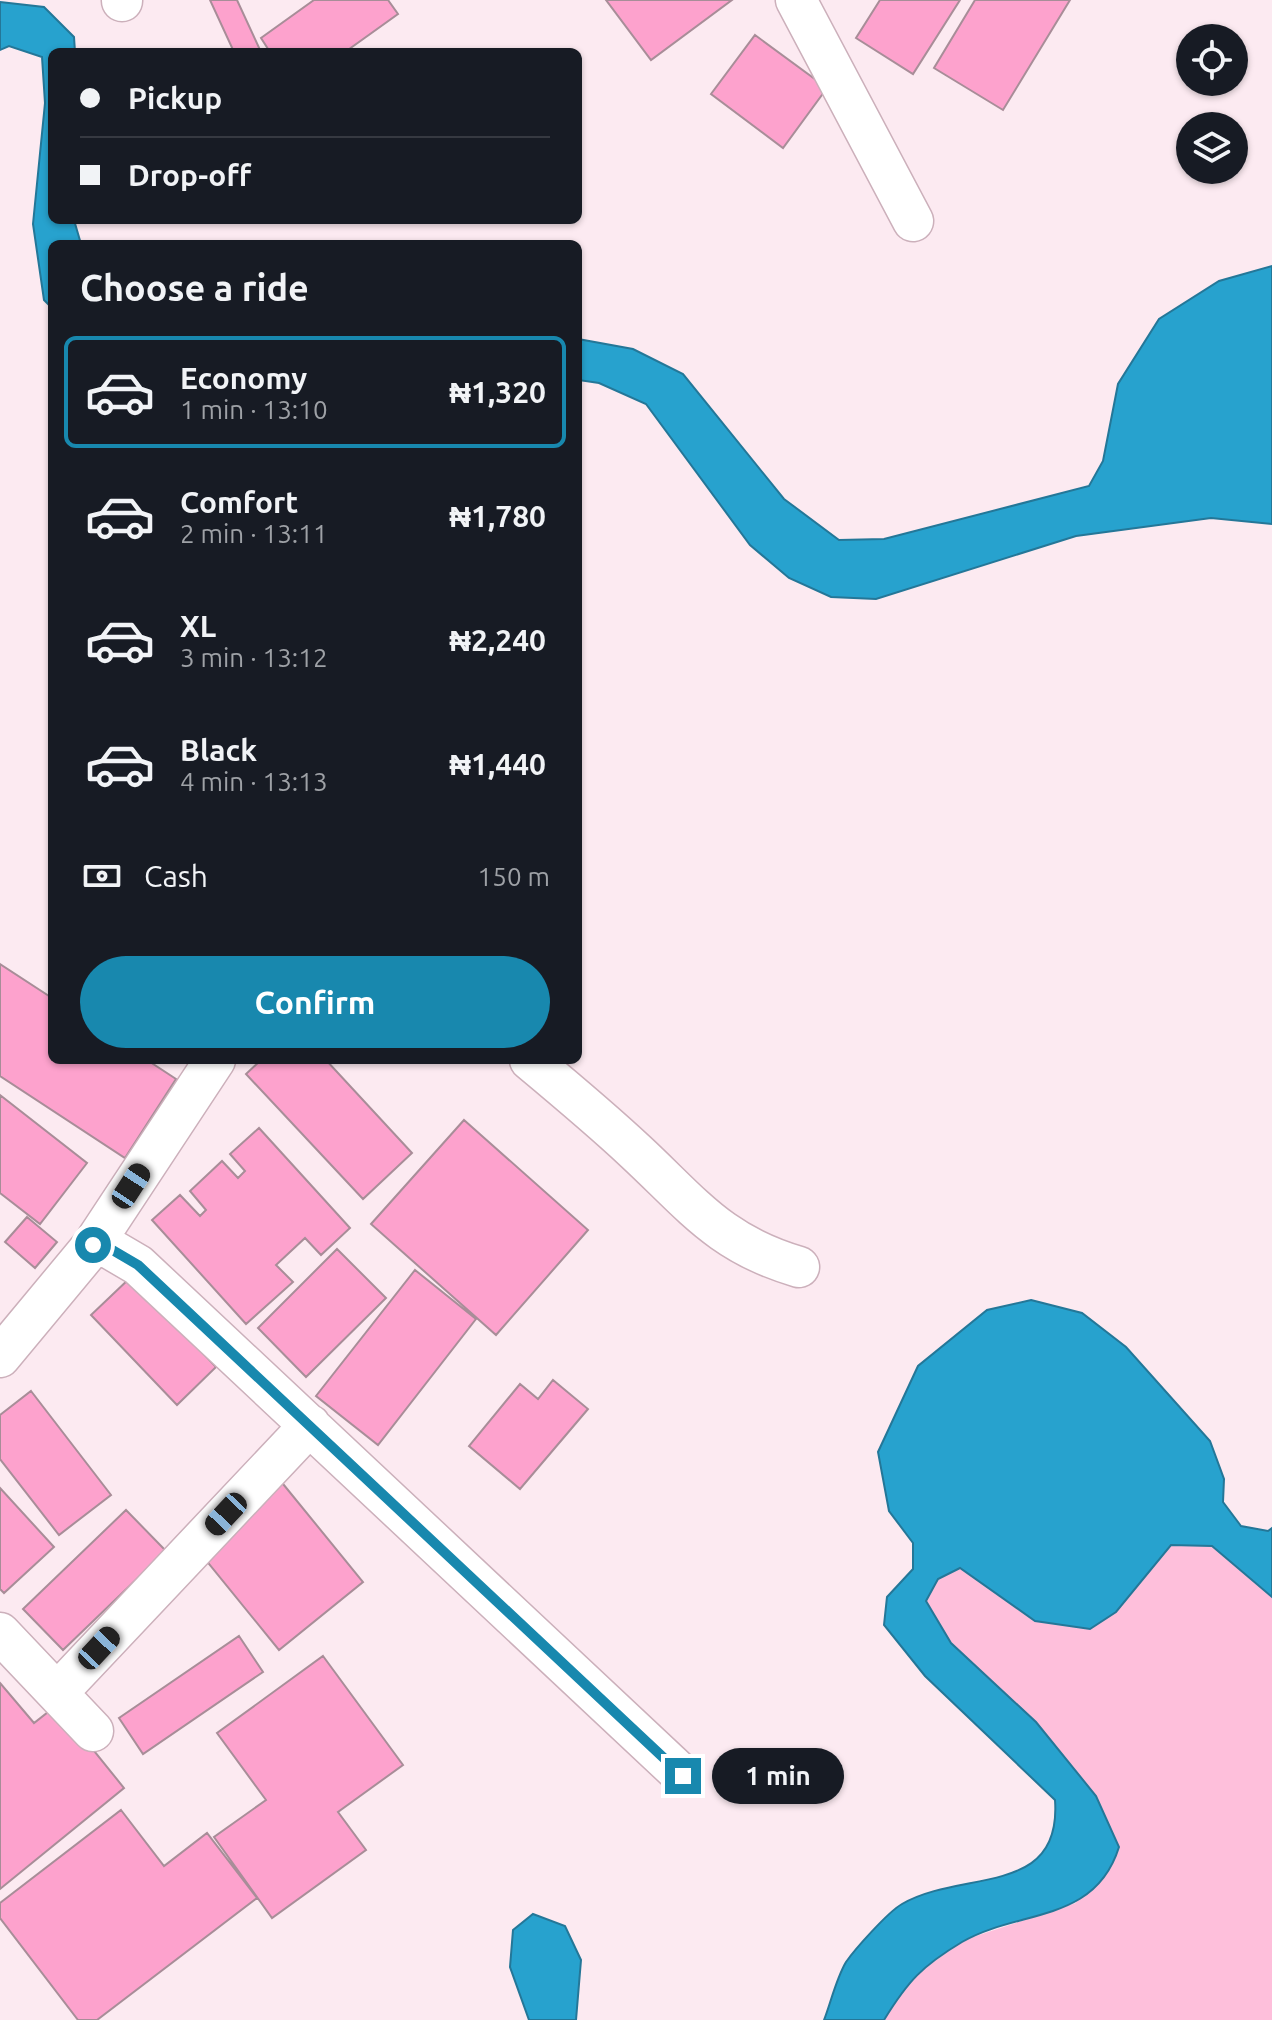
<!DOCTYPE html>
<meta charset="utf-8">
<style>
:root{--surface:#171b24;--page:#242831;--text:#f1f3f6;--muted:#9ea1a6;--line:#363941;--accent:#1888ae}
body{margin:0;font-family:Ubuntu,sans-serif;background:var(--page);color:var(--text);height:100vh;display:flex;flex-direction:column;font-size:30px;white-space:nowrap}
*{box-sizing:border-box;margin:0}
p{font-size:26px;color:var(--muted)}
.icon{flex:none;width:44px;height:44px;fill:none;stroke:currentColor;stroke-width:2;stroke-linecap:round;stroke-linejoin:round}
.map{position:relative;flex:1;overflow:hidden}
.side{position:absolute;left:48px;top:240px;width:534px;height:824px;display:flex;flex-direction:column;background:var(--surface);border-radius:12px;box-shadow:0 2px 6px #0004}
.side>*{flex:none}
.guide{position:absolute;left:48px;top:48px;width:534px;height:176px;border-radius:12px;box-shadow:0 2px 6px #0004;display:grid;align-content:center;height:176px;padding:0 32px;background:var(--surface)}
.controls{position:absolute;left:1176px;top:24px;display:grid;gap:16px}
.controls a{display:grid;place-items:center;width:72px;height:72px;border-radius:50%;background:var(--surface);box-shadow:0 2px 6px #0004;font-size:40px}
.end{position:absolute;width:36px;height:36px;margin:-18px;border:10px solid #1888ae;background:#fff;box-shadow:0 0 0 4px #fff}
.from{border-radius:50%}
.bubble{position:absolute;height:56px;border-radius:28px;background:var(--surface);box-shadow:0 2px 6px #0004;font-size:26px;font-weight:700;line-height:56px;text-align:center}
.car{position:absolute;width:24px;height:48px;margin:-24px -12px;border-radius:10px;box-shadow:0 0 6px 2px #0007;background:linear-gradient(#222 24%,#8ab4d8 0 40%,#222 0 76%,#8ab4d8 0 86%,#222 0)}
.guide b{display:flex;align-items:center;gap:28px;height:76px;font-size:30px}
.guide b+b{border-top:2px solid var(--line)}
.guide i{width:20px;height:20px;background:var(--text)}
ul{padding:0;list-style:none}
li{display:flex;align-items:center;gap:24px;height:112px;margin:0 16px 12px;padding:0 16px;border:4px solid transparent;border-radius:12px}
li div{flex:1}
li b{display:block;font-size:30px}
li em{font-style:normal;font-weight:700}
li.selected{border-color:var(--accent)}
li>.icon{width:72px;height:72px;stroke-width:1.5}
h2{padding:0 32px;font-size:36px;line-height:96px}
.pay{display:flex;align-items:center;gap:20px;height:88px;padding:0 32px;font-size:30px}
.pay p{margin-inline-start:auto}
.cta{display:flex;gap:16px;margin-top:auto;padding:16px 32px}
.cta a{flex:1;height:92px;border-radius:48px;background:var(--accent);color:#fff;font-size:32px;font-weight:700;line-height:92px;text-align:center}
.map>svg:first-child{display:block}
.green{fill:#febfdb}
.water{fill:#27a2ce;stroke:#247798;stroke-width:2}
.building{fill:#fda2cd;stroke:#a88d98;stroke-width:2}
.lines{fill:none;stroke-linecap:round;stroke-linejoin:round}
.minor-casing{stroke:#ccb0bb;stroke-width:43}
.minor{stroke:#fff;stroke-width:40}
.route{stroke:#1888ae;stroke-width:10}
</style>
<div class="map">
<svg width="1272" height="2020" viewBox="0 0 1272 2020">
<rect width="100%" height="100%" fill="#fceaf1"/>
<path class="green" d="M1171 1545H1212L1272 1597V2020H884L910 1979 964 1940 1076 1903 1096 1796 1036 1722 951 1643 926 1601 938 1579 960 1567 1035 1621 1116 1612Z"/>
<path class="water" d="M0 2 44 7 74 37 75 52H52V220H74L81 244H52V308L44 300 33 224 45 103 42 57 9 46 0 50Z
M1272 266V524L1211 518 1076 536 876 599 831 597 789 578 750 545 646 404 599 383 578 380V339L633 349 683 374 784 499 839 540 884 539 1089 486 1103 461 1118 384 1159 319 1219 281Z
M1031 1300 1082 1313 1126 1347 1210 1441 1224 1479 1223 1502 1241 1526 1268 1531 1272 1528V1597L1212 1546 1171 1545 1116 1612 1090 1629 1035 1621 960 1568 938 1579 926 1601 951 1643 1036 1722 1096 1796 1119 1847C1095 1924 1019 1909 962 1942 922 1966 908 1981 884 2020H824C831 2002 836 1979 846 1962 855 1949 888 1912 902 1904 962 1869 1062 1898 1055 1800L925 1676 884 1625 887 1597 913 1569V1543L889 1511 878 1452 918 1366 987 1310Z
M533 1914 565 1926 581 1960 576 2020H529L510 1967 513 1930Z"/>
<path class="building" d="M210 0H237L261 52H234Z
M314 0H388L398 14 345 52H270L261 38Z
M606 0H732L651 60Z
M880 0H960L913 74 856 38Z
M975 0H1070L1003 110 934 68Z
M755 35 827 88 783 148 711 94Z
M0 964 52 998V1060H147L176 1079 125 1158 0 1076Z
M261 1060H326L412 1153 363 1199 246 1074Z
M0 1095 87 1163 40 1224 0 1193Z
M464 1120 588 1230 496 1335 371 1224Z
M259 1128 350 1228 321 1255 305 1238 276 1265 293 1282 246 1324 152 1220 180 1195 200 1216 206 1210 190 1191 222 1161 238 1178 245 1171 230 1154Z
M27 1217 57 1242 35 1268 5 1242Z
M337 1249 386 1298 306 1377 258 1328Z
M415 1270 476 1319 378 1445 316 1396Z
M131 1277 216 1367 177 1405 91 1315Z
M553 1380 588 1409 520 1489 469 1446 520 1384 538 1399Z
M31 1391 111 1495 59 1535 0 1459V1415Z
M279 1479 363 1582 279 1650 196 1548Z
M0 1488 54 1547 4 1593 0 1589Z
M126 1510 166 1551 63 1650 23 1609Z
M239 1636 263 1672 143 1754 119 1718Z
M323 1656 403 1765 338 1812 366 1850 272 1918 214 1837 266 1800 217 1733Z
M0 1683 34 1723 57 1705 124 1788 0 1889Z
M121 1810 164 1866 207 1833 257 1898 97 2020H78L0 1918V1903Z"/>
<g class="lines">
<defs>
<path id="minor" d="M796 0 913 221
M122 1V0
M530 1060C566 1090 602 1120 636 1152 693 1205 720 1244 799 1267
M93 1245 109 1248 138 1265 683 1776
M0 1357 93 1245 215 1060
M0 1633 93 1731
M57 1693 310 1425"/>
</defs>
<use href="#minor" class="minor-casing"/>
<use href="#minor" class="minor"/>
</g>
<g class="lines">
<path class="route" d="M93 1245 109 1248 138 1265 683 1776"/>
</g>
</svg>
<div class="controls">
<a><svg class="icon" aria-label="locate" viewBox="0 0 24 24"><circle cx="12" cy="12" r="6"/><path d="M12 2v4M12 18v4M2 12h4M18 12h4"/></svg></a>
<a><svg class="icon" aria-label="layers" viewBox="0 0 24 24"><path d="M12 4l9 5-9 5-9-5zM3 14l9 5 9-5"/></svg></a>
</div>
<i class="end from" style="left:93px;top:1245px"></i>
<i class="end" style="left:683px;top:1776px"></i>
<div class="bubble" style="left:712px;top:1748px;width:132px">1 min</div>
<i class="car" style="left:131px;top:1186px;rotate:33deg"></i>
<i class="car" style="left:226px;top:1514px;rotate:223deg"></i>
<i class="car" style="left:99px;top:1648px;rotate:43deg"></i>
<div class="guide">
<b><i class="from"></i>Pickup</b>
<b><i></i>Drop-off</b>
</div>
<section class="side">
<h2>Choose a ride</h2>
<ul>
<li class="selected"><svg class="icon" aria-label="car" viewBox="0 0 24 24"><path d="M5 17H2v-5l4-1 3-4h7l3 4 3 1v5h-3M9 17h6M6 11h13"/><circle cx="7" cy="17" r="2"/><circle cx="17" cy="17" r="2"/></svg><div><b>Economy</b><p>1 min · 13:10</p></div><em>₦1,320</em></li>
<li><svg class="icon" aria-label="car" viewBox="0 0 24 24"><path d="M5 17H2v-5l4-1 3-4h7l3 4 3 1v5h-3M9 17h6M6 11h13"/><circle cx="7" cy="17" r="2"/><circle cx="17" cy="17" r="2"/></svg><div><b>Comfort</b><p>2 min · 13:11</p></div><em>₦1,780</em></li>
<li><svg class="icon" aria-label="car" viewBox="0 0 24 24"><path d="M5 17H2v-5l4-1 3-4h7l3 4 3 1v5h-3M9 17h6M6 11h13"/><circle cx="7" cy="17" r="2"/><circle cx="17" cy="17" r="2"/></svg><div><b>XL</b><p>3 min · 13:12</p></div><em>₦2,240</em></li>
<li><svg class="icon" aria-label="car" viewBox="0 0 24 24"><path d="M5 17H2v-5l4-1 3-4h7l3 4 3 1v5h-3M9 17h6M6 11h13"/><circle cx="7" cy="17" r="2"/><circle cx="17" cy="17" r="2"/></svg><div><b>Black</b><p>4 min · 13:13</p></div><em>₦1,440</em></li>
</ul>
<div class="pay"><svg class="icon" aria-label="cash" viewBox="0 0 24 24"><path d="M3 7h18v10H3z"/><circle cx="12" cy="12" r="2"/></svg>Cash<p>150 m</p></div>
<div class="cta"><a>Confirm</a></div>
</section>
</div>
